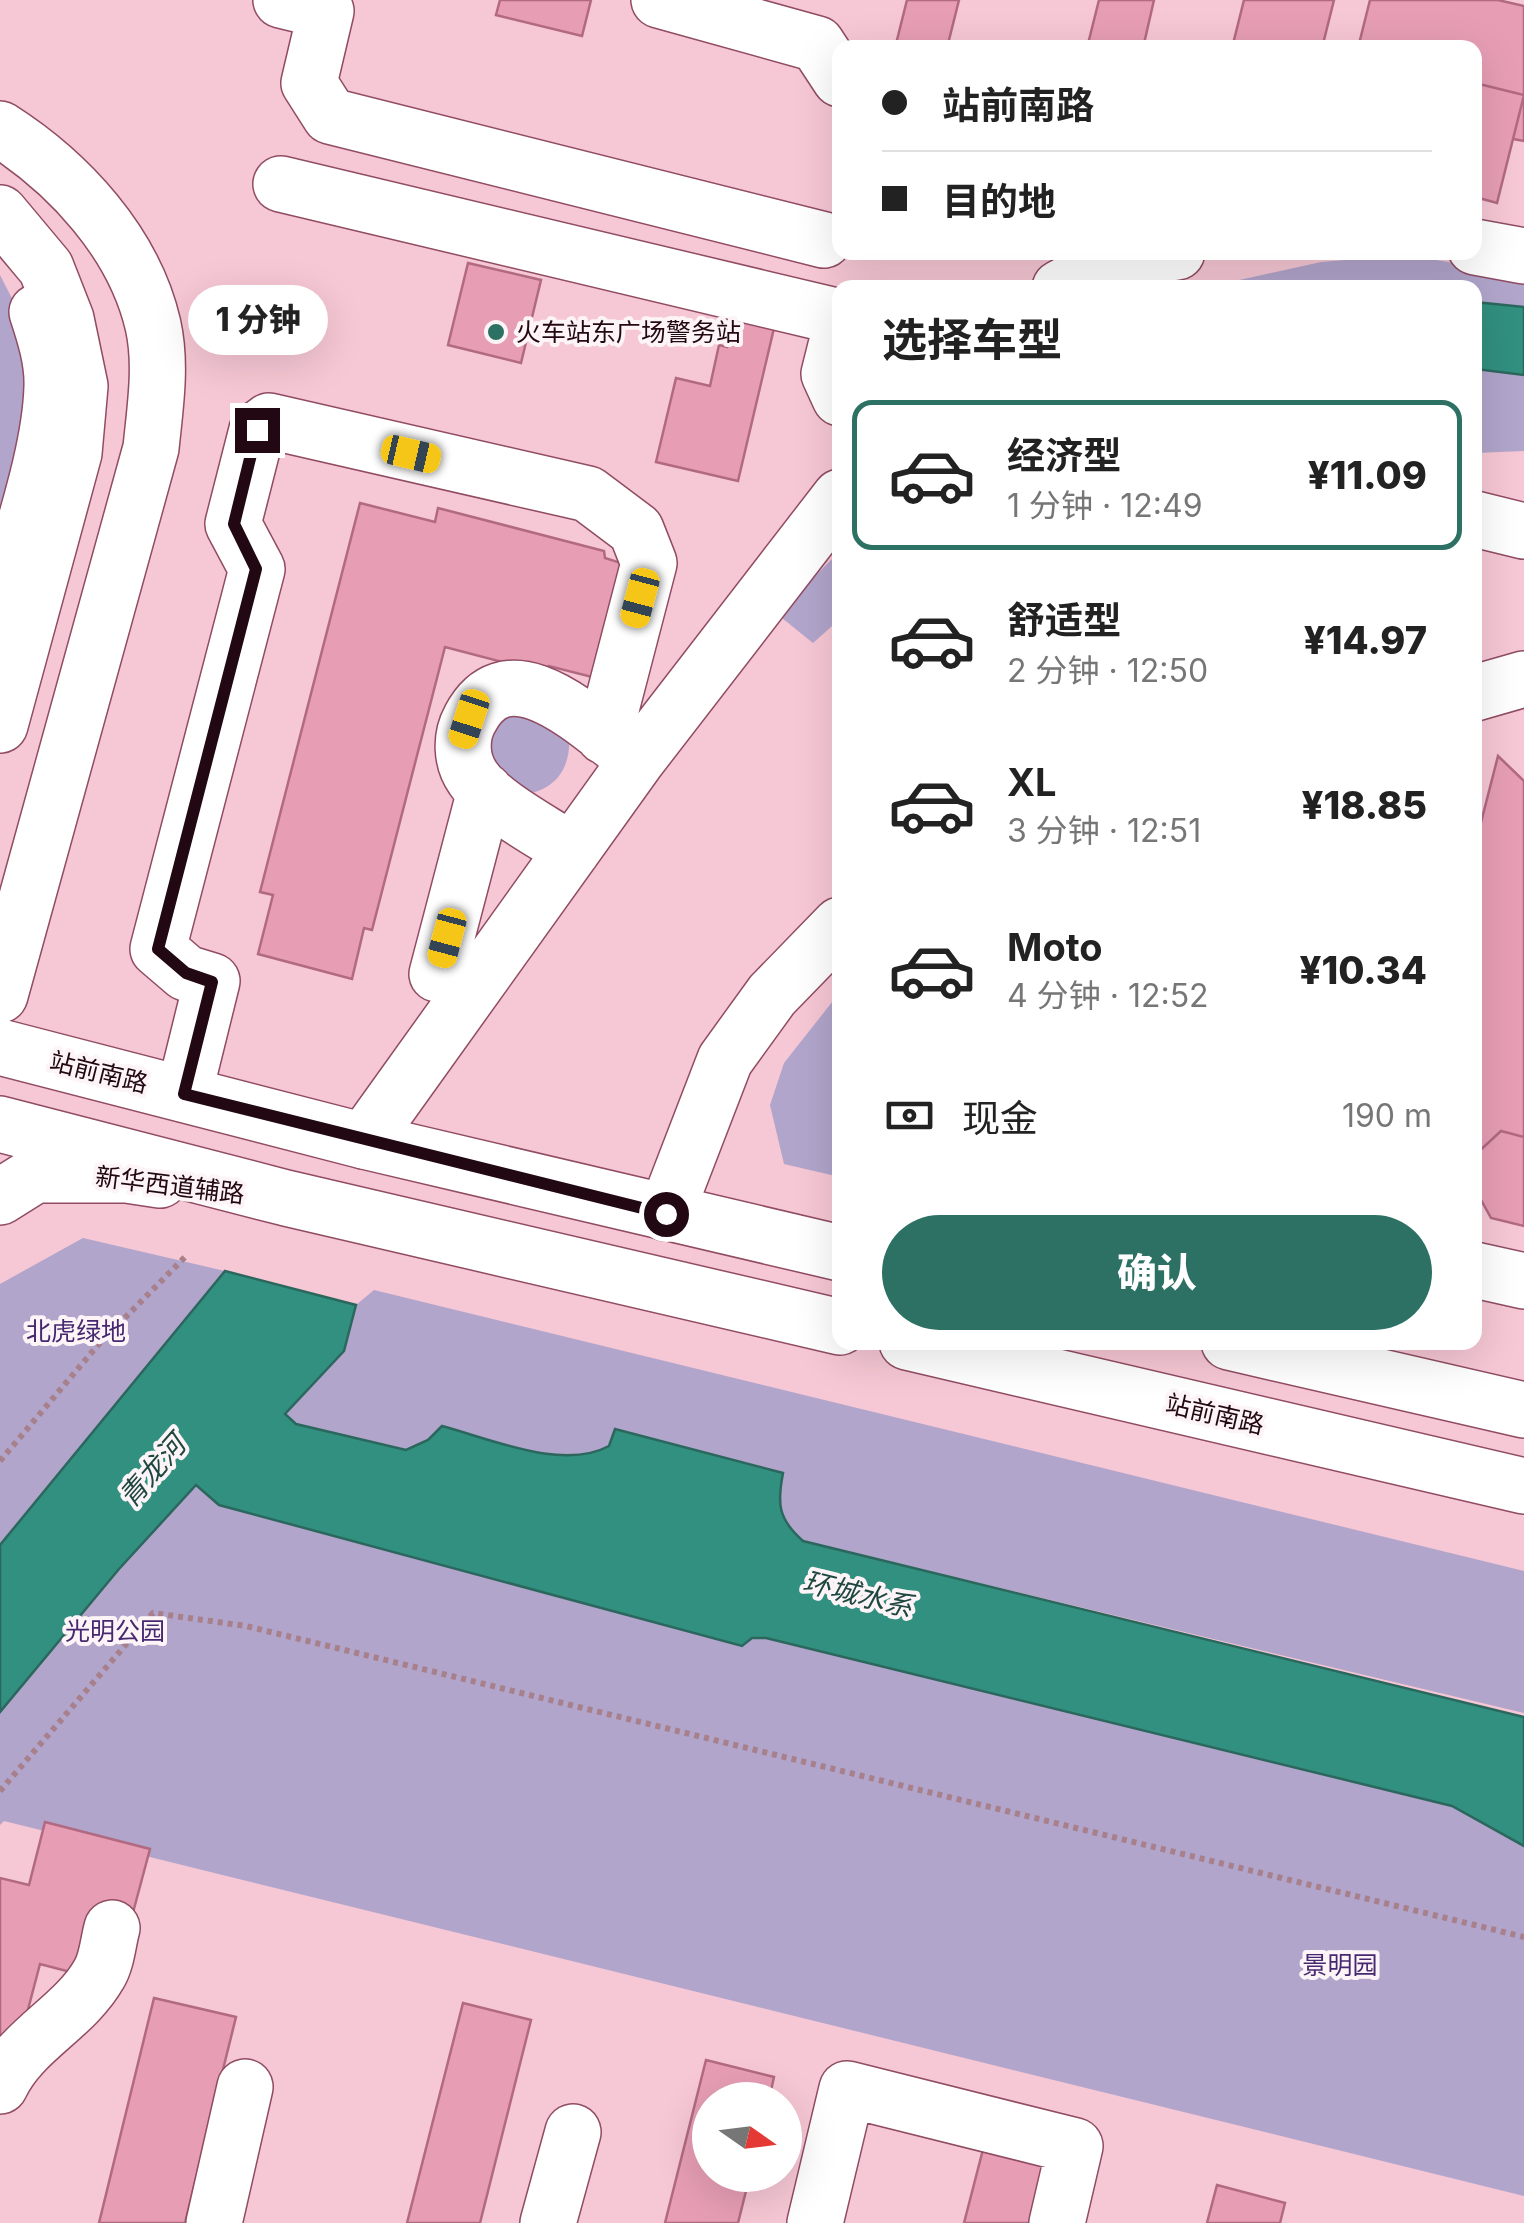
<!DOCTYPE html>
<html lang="zh">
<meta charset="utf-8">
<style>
:root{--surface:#fff;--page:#f6f6f6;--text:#222;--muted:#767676;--line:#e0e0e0;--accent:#2c7164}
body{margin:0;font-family:Inter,"Noto Sans SC",sans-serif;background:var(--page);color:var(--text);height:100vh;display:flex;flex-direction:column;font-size:38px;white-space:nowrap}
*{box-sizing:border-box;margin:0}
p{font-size:32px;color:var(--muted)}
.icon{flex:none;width:55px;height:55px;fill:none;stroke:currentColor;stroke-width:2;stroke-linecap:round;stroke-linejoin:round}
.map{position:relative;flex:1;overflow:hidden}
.details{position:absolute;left:832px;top:280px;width:650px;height:1070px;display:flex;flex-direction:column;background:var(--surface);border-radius:20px;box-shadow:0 10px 40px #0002}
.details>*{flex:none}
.guide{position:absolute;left:832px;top:40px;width:650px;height:220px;border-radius:20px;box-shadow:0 10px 40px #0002;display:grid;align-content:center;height:220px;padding:0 50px;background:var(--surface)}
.needle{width:65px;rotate:104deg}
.controls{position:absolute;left:692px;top:2082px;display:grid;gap:20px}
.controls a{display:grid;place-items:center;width:110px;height:110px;border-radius:50%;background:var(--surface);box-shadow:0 10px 40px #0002;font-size:50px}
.end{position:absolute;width:45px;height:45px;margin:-22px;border:12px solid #220812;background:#fff;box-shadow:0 0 0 5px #fff}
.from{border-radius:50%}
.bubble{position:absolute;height:70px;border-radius:35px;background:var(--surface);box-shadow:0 10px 40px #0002;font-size:32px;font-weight:800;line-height:70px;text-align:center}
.car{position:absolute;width:30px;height:60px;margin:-30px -15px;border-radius:12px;box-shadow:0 0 8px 2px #0007;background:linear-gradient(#f5c518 24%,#345 0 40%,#f5c518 0 76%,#345 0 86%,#f5c518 0)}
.guide b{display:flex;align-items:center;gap:35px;height:95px;font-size:38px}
.guide b+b{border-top:2px solid var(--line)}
.guide i{width:25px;height:25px;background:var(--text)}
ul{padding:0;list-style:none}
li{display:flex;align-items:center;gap:30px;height:150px;margin:0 20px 15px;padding:0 30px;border:5px solid transparent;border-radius:20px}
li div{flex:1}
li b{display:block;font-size:38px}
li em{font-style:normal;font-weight:800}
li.current{border-color:var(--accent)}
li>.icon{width:90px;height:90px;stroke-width:1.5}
h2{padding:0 50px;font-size:45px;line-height:120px}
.pay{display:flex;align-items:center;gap:25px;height:110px;padding:0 50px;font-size:38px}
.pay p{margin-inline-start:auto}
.primary-button{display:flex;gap:20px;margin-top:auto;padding:20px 50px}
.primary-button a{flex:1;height:115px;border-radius:60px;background:var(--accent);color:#fff;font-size:40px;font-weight:800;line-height:115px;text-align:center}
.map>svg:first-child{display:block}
.green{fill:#b1a5cb}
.water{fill:#31907f;stroke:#2c675e;stroke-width:2.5}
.building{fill:#e79eb5;stroke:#b16a81;stroke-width:2.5}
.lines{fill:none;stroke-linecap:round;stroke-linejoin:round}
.minor-casing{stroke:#904c63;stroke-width:58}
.major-casing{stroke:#904c63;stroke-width:58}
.path{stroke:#a7808c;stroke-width:6;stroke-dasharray:5 5;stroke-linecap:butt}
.minor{stroke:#fff;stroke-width:55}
.major{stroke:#fff;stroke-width:55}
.route{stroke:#220812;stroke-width:12}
.poi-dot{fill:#2c7164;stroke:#fcf4f6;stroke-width:4}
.labels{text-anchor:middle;stroke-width:8;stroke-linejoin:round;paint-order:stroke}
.poi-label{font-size:25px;fill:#220812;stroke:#fcf4f6;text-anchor:start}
.street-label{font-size:25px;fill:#220812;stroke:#fcf4f6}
.park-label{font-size:25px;fill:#462871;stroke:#fcf4f6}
.water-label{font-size:28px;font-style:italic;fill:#1e473f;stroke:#fcf4f6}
</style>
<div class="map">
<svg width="1524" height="2223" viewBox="0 0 1524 2223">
<rect width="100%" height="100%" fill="#f6c7d4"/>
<path class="green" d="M1407 255 1524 275V307L1475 302V288H1203L1321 262Z
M0 275 21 316 36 380 0 530Z
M1475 369 1524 375V451L1475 453Z
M840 551V619L813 643 777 614Z
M505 701 569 735C572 772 551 795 514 795L474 736Z
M840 992V1177L784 1164 770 1105 784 1063Z
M83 1238 225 1271 0 1545V1284Z
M374 1290 1524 1571V1713L803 1541 786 1526 777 1504 615 1430 610 1446C563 1471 492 1439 442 1426L428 1440 406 1450 296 1424 284 1414 344 1351 356 1305Z
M196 1484 219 1505 742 1646 752 1638H765L1452 1806 1524 1846V2196L4 1821 0 1825V1713L119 1569Z"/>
<path class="water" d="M1475 302 1524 307V375L1475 369Z
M225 1271 356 1305 344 1351 285 1414 296 1424 406 1450 428 1440 442 1426C491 1439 563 1471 609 1446L615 1429 783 1473C777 1504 778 1519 803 1541L1524 1717V1846L1452 1806 766 1638H752L742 1646 219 1505 196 1485 119 1569 0 1712V1545Z"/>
<path class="building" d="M500 0H591L582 36 496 15Z
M907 0H959L947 48H895Z
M1099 0H1154L1143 48H1087Z
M1244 0H1334L1322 48H1232Z
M1370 0H1498L1524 6V95L1475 83V48H1358Z
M1475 83 1524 95 1497 203 1475 197Z
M1524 95V141L1513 139Z
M468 263 541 280 521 363 448 345Z
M739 298 779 307 738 481 656 462 676 378 710 386 719 345 727 347Z
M360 503 435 522 438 508 604 551 605 558 621 563 592 677 549 666 548 674 445 647 372 930 364 928 352 979 258 954 273 895 260 892Z
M1498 756 1524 781V1137L1501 1131 1475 1155V846Z
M1501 1131 1524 1137V1226L1491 1218 1475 1189V1155Z
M45 1822 150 1849 131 1920 82 1975 40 1964 16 2055 0 2051V1878L29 1885Z
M154 1998 236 2017 185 2223H99Z
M463 2003 531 2020 480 2223H407Z
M706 2060 774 2077 769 2100H710V2175H750L738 2223H665Z
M987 2134 1055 2151 1037 2223H964Z
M1217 2185 1285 2203 1280 2223H1207Z"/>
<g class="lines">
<defs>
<path id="minor" d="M281 0 326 11 309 83 330 116 824 240
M659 0 817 44 840 79
M281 184 840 317
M1475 247 1524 256
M1060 288 1103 265 1177 252
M840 330 829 374 840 398
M1475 519 1524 531
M0 612C17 544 50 456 52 387 53 362 45 336 37 312
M1475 693 1524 679
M572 851C544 832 491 805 473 778 461 761 460 737 470 719 509 644 590 726 630 755
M437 974 485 791
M184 1094 212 981 186 973 158 949 257 569 233 524 257 430 269 421 588 494 636 530 649 563 604 736
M364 1141 637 760 840 497
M0 1197 35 1175H127L160 1180
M666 1213 725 1060 772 995 840 925
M1475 1270 1524 1281
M0 2086C21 2040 74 2018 99 1974 107 1961 108 1942 112 1928
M214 2223 245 2087
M548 2223 573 2132
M815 2223 847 2089 1075 2146 1057 2223"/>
<path id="major" d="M0 129C69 173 134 243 153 325 162 365 155 408 151 448L0 995
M0 213 46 268 66 319 80 386 74 453 0 725
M0 1047 364 1141 840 1253
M0 1124 286 1198 840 1327
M907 1342 1524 1486
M1229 1342 1524 1410"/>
</defs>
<use href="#minor" class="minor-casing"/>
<use href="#major" class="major-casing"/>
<path class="path" d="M0 1461 98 1345 187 1255
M0 1791 153 1613 246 1626 1524 1937"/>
<use href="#minor" class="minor"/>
<use href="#major" class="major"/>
</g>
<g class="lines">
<path class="route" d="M257 430 234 524 256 569 158 949 186 973 212 982 184 1094 666 1214"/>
</g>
<circle class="poi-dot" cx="496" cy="332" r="10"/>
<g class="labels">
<g class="poi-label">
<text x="516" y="341">火车站东广场警务站</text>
</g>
<g class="street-label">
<text transform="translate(99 1072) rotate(14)" y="9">站前南路</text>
<text transform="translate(170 1185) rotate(7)" y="9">新华西道辅路</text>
<text transform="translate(1215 1414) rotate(13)" y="9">站前南路</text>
</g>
<g class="park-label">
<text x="76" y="1340">北虎绿地</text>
<text x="115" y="1640">光明公园</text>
<text x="1340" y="1974">景明园</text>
</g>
<g class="water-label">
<text transform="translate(152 1471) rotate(-49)" y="10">青龙河</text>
<text transform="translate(858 1594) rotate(14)" y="10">环城水系</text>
</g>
</g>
</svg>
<div class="controls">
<a><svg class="needle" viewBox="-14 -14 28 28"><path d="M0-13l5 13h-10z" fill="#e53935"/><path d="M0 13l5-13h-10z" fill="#767676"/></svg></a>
</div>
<i class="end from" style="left:666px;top:1214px"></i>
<i class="end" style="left:257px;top:430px"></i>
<div class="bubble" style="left:188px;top:285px;width:140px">1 分钟</div>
<i class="car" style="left:411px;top:454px;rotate:103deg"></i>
<i class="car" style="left:640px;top:598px;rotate:195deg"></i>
<i class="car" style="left:469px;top:719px;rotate:198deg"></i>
<i class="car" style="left:447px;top:938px;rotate:195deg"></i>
<div class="guide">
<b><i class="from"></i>站前南路</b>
<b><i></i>目的地</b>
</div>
<section class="details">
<h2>选择车型</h2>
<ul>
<li class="current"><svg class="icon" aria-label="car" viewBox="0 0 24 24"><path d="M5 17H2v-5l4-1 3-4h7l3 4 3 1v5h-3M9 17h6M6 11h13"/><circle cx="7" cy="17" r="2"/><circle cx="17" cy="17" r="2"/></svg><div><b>经济型</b><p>1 分钟 · 12:49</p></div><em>¥11.09</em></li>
<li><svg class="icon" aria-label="car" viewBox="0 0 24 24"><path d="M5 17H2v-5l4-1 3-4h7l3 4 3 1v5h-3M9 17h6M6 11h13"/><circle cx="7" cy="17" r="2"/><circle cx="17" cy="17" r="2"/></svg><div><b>舒适型</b><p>2 分钟 · 12:50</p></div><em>¥14.97</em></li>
<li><svg class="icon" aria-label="car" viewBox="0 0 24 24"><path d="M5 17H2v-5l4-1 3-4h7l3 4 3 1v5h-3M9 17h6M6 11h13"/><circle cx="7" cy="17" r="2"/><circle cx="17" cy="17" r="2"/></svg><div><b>XL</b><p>3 分钟 · 12:51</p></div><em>¥18.85</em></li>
<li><svg class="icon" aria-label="car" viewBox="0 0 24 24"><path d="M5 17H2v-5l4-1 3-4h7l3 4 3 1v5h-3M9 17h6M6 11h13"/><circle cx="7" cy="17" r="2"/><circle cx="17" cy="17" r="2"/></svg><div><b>Moto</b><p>4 分钟 · 12:52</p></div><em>¥10.34</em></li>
</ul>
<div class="pay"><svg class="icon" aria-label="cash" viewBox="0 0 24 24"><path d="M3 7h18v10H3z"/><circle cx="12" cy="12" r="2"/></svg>现金<p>190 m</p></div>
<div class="primary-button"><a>确认</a></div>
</section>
</div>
